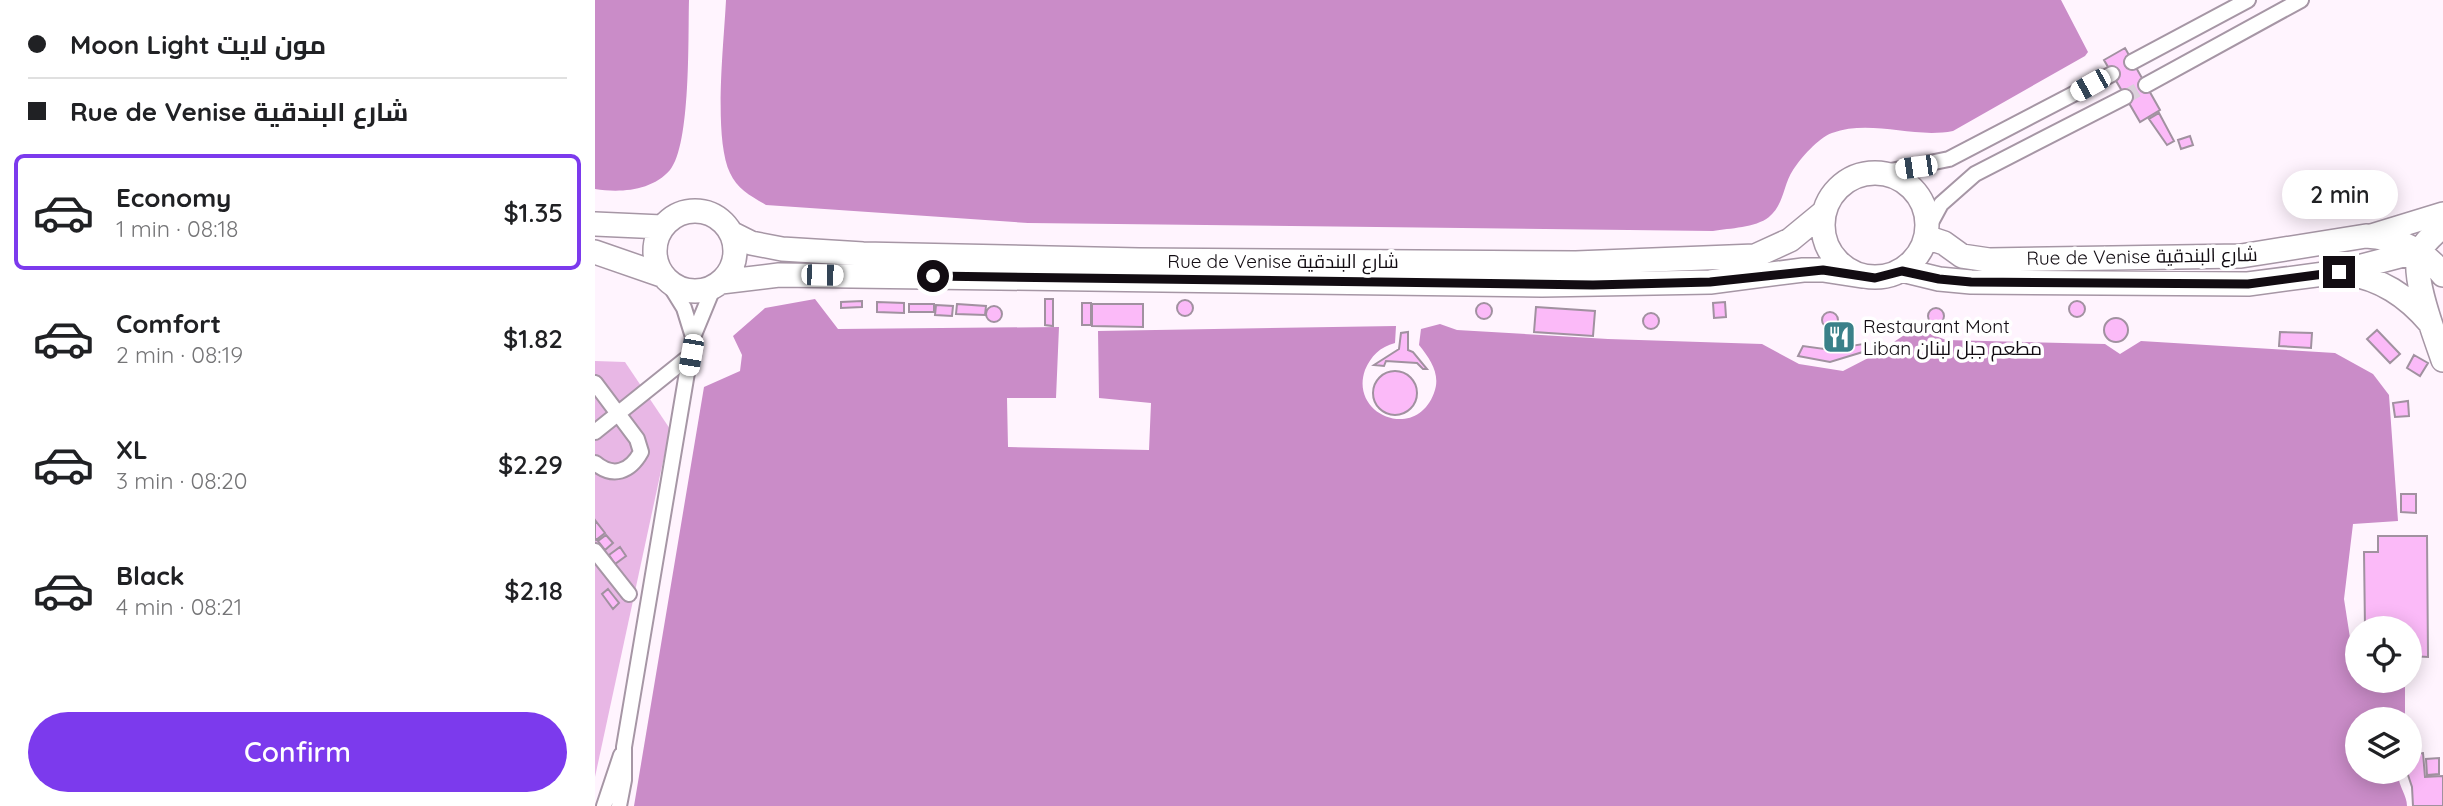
<!DOCTYPE html>
<meta charset="utf-8">
<style>
:root{--surface:#fff;--page:#f2f2f2;--text:#202124;--muted:#757577;--line:#e0e0e0;--accent:#7c3aed}
body{margin:0;font-family:Quicksand,Cairo,sans-serif;background:var(--page);color:var(--text);height:100vh;display:flex;flex-direction:column;font-size:26px;white-space:nowrap}
*{box-sizing:border-box;margin:0}
p{font-size:23px;color:var(--muted)}
.icon{flex:none;width:38px;height:38px;fill:none;stroke:currentColor;stroke-width:2;stroke-linecap:round;stroke-linejoin:round}
.map{position:relative;flex:1;overflow:hidden}
.drawer{display:flex;flex-direction:column;background:var(--surface);width:595px}
.drawer>*{flex:none}
.banner{display:grid;align-content:center;height:154px;padding:0 28px;background:var(--surface)}
.buttons{position:absolute;left:1750px;top:616px;display:grid;gap:14px}
.buttons a{display:grid;place-items:center;width:77px;height:77px;border-radius:50%;background:var(--surface);box-shadow:0 4px 18px #0003;font-size:35px}
.end{position:absolute;width:32px;height:32px;margin:-16px;border:9px solid #120c12;background:#fff;box-shadow:0 0 0 4px #fff}
.from{border-radius:50%}
.bubble{position:absolute;height:49px;border-radius:24px;background:var(--surface);box-shadow:0 4px 18px #0003;font-size:23px;font-weight:600;line-height:49px;text-align:center}
.car{position:absolute;width:21px;height:42px;margin:-21px -10px;border-radius:9px;box-shadow:0 0 5px 2px #0007;background:linear-gradient(#fff 24%,#345 0 40%,#fff 0 76%,#345 0 86%,#fff 0)}
.banner b{display:flex;align-items:center;gap:24px;height:66px;font-size:26px}
.banner b+b{border-top:2px solid var(--line)}
.banner i{width:18px;height:18px;background:var(--text)}
ul{padding:0;list-style:none}
li{display:flex;align-items:center;gap:21px;height:116px;margin:0 14px 10px;padding:0 14px;border:4px solid transparent;border-radius:10px}
li div{flex:1}
li b{display:block;font-size:26px}
li em{font-style:normal;font-weight:600}
li.selected{border-color:var(--accent)}
li>.icon{width:63px;height:63px;stroke-width:1.5}
.action{display:flex;gap:14px;margin-top:auto;padding:14px 28px}
.action a{flex:1;height:80px;border-radius:42px;background:var(--accent);color:#fff;font-size:28px;font-weight:600;line-height:80px;text-align:center}
main{display:flex;flex:1;min-height:0}
.map>svg:first-child{display:block}
.green{fill:#e8b7e5}
.water{fill:#ca8cc8}
.building{fill:#fbbaf8;stroke:#a191a0;stroke-width:2}
.lines{fill:none;stroke-linecap:round;stroke-linejoin:round}
.minor-tunnel{stroke:#dbd1db;stroke-width:14;stroke-dasharray:14 7;stroke-linecap:butt}
.minor-casing{stroke:#a696a5;stroke-width:18}
.secondary-casing{stroke:#a696a5;stroke-width:24}
.primary-casing{stroke:#a696a5;stroke-width:26}
.minor{stroke:#fff;stroke-width:14}
.secondary{stroke:#fff;stroke-width:21}
.primary{stroke:#fff;stroke-width:23}
.route{stroke:#120c12;stroke-width:9}
.labels{text-anchor:middle;stroke-width:7;stroke-linejoin:round;paint-order:stroke}
.street-label{font-size:19px;fill:#120c12;stroke:#fff}
.poi-label{font-size:19px;fill:#120c12;stroke:#fff;text-anchor:start}
</style>
<main>
<section class="drawer">
<div class="banner">
<b><i class="from"></i>Moon Light مون لايت</b>
<b><i></i>Rue de Venise شارع البندقية</b>
</div>
<ul>
<li class="selected"><svg class="icon" aria-label="car" viewBox="0 0 24 24"><path d="M5 17H2v-5l4-1 3-4h7l3 4 3 1v5h-3M9 17h6M6 11h13"/><circle cx="7" cy="17" r="2"/><circle cx="17" cy="17" r="2"/></svg><div><b>Economy</b><p>1 min · 08:18</p></div><em>$1.35</em></li>
<li><svg class="icon" aria-label="car" viewBox="0 0 24 24"><path d="M5 17H2v-5l4-1 3-4h7l3 4 3 1v5h-3M9 17h6M6 11h13"/><circle cx="7" cy="17" r="2"/><circle cx="17" cy="17" r="2"/></svg><div><b>Comfort</b><p>2 min · 08:19</p></div><em>$1.82</em></li>
<li><svg class="icon" aria-label="car" viewBox="0 0 24 24"><path d="M5 17H2v-5l4-1 3-4h7l3 4 3 1v5h-3M9 17h6M6 11h13"/><circle cx="7" cy="17" r="2"/><circle cx="17" cy="17" r="2"/></svg><div><b>XL</b><p>3 min · 08:20</p></div><em>$2.29</em></li>
<li><svg class="icon" aria-label="car" viewBox="0 0 24 24"><path d="M5 17H2v-5l4-1 3-4h7l3 4 3 1v5h-3M9 17h6M6 11h13"/><circle cx="7" cy="17" r="2"/><circle cx="17" cy="17" r="2"/></svg><div><b>Black</b><p>4 min · 08:21</p></div><em>$2.18</em></li>
</ul>
<div class="action"><a>Confirm</a></div>
</section>
<div class="map">
<svg width="1848" height="806" viewBox="0 0 1848 806">
<rect width="100%" height="100%" fill="#fff4fe"/>
<path class="green" d="M0 361 30 362 75 429 0 777Z"/>
<path class="water" d="M0 0H94C93 36 96 145 75 170 57 191 25 193 0 189Z
M131 0H1466L1493 52 1490 56 1358 131C1318 139 1277 119 1237 133 1223 138 1206 158 1198 170 1188 185 1189 205 1174 217 1160 228 1135 228 1118 231L433 223 171 205C156 196 142 189 135 173 118 137 129 43 131 0Z
M220 299 243 329 464 327 461 398H412L413 447 554 450 556 403 504 398 503 331 801 326 800 343C785 347 776 356 770 370 754 415 821 442 839 393 846 375 836 360 824 345L826 329 845 324 862 330 1013 339 1167 344 1204 364 1248 371 1279 355 1320 328 1351 340 1510 344 1525 354 1546 341 1740 353 1778 374 1794 395 1803 521 1758 524 1749 599 1762 683 1810 687V719H1762V772H1804C1801 783 1812 794 1812 806H39L109 387 145 371 147 355 138 336 170 308Z"/>
<path class="building" d="M1530 48 1565 110 1545 122 1509 60Z
M1564 113 1579 141 1572 145 1554 119Z
M1595 136 1598 145 1586 149 1583 140Z
M450 299H458V326L450 325Z
M582 308a8 8 0 1 1 16 0a8 8 0 1 1-16 0Z
M267 301V307L246 308V302Z
M1474 309a8 8 0 1 1 16 0a8 8 0 1 1-16 0Z
M282 302 309 303V313L282 312Z
M1130 302 1131 317 1119 318 1118 303Z
M487 303H496V325H487Z
M881 311a8 8 0 1 1 16 0a8 8 0 1 1-16 0Z
M314 304H339V312H314Z
M362 304 391 306 390 315 361 314Z
M497 304H548V327L497 326Z
M341 305 358 306 357 316 340 315Z
M391 314a8 8 0 1 1 16 0a8 8 0 1 1-16 0Z
M941 307 1000 311 998 336 939 332Z
M1333 316a8 8 0 1 1 16 0a8 8 0 1 1-16 0Z
M1227 320a8 8 0 1 1 16 0a8 8 0 1 1-16 0Z
M1048 321a8 8 0 1 1 16 0a8 8 0 1 1-16 0Z
M1509 330a12 12 0 1 1 24 0a12 12 0 1 1-24 0Z
M1782 330 1805 354 1795 363 1772 339Z
M813 332V350L818 352 832 369H828L822 363 791 361 789 366 779 365 804 349 806 333Z
M1685 332 1717 333 1716 348 1684 346Z
M1241 338 1250 347 1268 344 1271 351 1235 362 1203 356 1208 346 1229 349 1233 339Z
M1819 355 1833 363 1825 376 1812 368Z
M778 393a22 22 0 1 1 44 0a22 22 0 1 1-44 0Z
M1813 401 1814 416 1800 417 1798 403Z
M1806 494H1821V513L1806 512Z
M0 520 10 533 1 540 0 538Z
M11 535 18 543 10 550 3 541Z
M1783 536H1832L1833 657 1815 656V628H1770L1769 552H1783Z
M25 547 31 556 20 564 14 555Z
M13 589 24 603 18 609 7 594Z
M1828 753 1830 777 1848 776V806H1818L1817 787 1812 772H1815L1816 754Z
M1844 758V774L1832 775 1831 759Z"/>
<g class="lines">
<path class="minor-tunnel" d="M1530 97 1551 85"/>
<defs>
<path id="minor" d="M1537 62 1653 0
M1551 85 1706 0
M1286 173 1354 159 1517 74
M1333 228 1346 204 1380 174 1530 97
M71 279 89 308 98 337
M0 383 42 439 46 452C35 472 18 478 0 463
M0 432 96 355
M0 551 34 594
M9 806 26 755
M24 806 29 780V747L98 337 119 286"/>
<path id="secondary" d="M1773 236 1848 213"/>
<path id="primary" d="M1228 225a52 52 0 1 1 104 0a52 52 0 1 1-104 0Z
M60 251a40 40 0 1 1 80 0a40 40 0 1 1-80 0Z
M0 224 67 227
M1848 226C1840 233 1830 241 1825 251 1815 274 1840 336 1848 360
M136 233 156 243 187 249 268 254 544 260 981 263 1160 256 1195 240 1229 212
M1331 237 1349 243 1367 256 1394 260 1646 256 1771 236C1802 238 1829 249 1848 275
M0 252 69 276
M1307 270 1344 279 1376 282 1653 284 1744 272 1824 251
M1750 273C1786 279 1811 295 1835 323
M126 282 184 275 947 285 1115 282 1208 270H1228L1267 276"/>
</defs>
<use href="#minor" class="minor-casing"/>
<use href="#secondary" class="secondary-casing"/>
<use href="#primary" class="primary-casing"/>
<use href="#minor" class="minor"/>
<use href="#secondary" class="secondary"/>
<use href="#primary" class="primary"/>
</g>
<g class="lines">
<path class="route" d="M338 276 998 285 1115 282 1228 270 1280 278 1307 271 1344 279 1376 282 1653 284 1744 272"/>
</g>
<defs>
<symbol id="restaurant-square" viewBox="-11 -11 22 22"><rect x="-9" y="-9" width="18" height="18" rx="4" fill="#3a8189" stroke="#fff"/><path d="M-5-6h1v4h1v-4h1v4h1v-4h1v5L-1.5 .5V6h-2V.5L-5-1ZM5-6V6H3V1.5H1.5Q1.5-4 5-6Z" fill="#fff"/></symbol>
</defs>
<g fill-rule="evenodd">
<use href="#restaurant-square" x="1225" y="318" width="38" height="38"/>
</g>
<g class="labels">
<g class="street-label">
<text transform="translate(1547 256) rotate(-1)" y="7">Rue de Venise شارع البندقية</text>
<text x="688" y="268">Rue de Venise شارع البندقية</text>
</g>
<g class="poi-label">
<text x="1268" y="333">Restaurant Mont<tspan x="1268" dy="22">Liban مطعم جبل لبنان</tspan></text>
</g>
</g>
</svg>
<div class="buttons">
<a><svg class="icon" aria-label="locate" viewBox="0 0 24 24"><circle cx="12" cy="12" r="6"/><path d="M12 2v4M12 18v4M2 12h4M18 12h4"/></svg></a>
<a><svg class="icon" aria-label="layers" viewBox="0 0 24 24"><path d="M12 4l9 5-9 5-9-5zM3 14l9 5 9-5"/></svg></a>
</div>
<i class="end from" style="left:338px;top:276px"></i>
<i class="end" style="left:1744px;top:272px"></i>
<div class="bubble" style="left:1687px;top:170px;width:116px">2 min</div>
<i class="car" style="left:1495px;top:85px;rotate:241deg"></i>
<i class="car" style="left:1321px;top:167px;rotate:262deg"></i>
<i class="car" style="left:227px;top:275px;rotate:91deg"></i>
<i class="car" style="left:96px;top:355px;rotate:190deg"></i>
</div>
</main>
